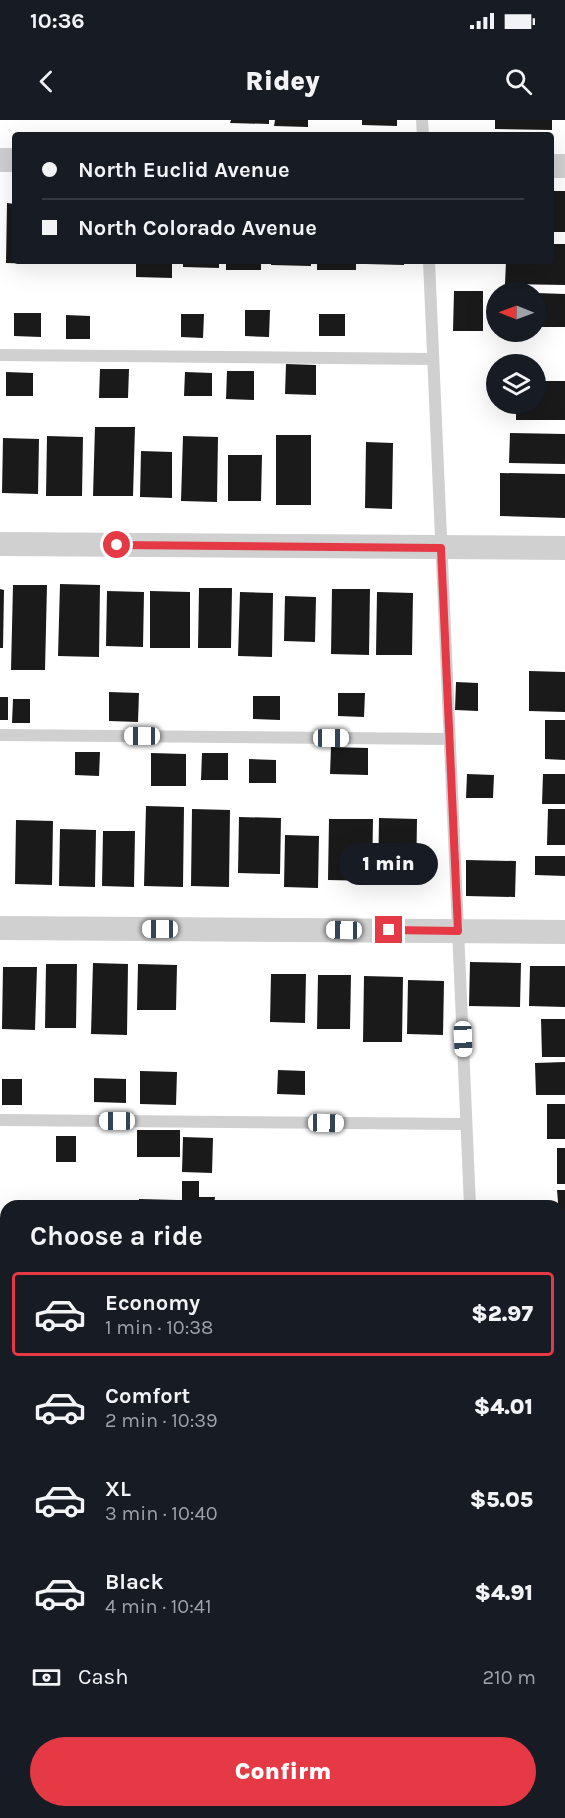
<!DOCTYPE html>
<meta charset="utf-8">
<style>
:root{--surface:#171b24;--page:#20242c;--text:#f1f3f6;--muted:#9ea1a6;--line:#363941;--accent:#e63946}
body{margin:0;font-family:Karla,sans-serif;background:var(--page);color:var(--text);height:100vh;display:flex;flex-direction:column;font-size:22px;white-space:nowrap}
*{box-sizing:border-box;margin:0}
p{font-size:20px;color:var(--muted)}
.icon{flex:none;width:33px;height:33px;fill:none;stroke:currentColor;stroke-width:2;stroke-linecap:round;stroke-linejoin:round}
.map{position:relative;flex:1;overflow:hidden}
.sheet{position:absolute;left:0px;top:1080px;width:566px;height:618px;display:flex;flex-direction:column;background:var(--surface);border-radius:18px 18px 0 0;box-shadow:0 6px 24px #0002}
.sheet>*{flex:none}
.hud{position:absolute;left:12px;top:12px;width:542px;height:132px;border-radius:6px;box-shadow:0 6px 24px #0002;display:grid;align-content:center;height:132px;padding:0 30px;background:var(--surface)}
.needle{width:39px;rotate:271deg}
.tools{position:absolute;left:486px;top:162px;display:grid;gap:12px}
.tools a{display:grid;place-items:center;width:60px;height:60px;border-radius:50%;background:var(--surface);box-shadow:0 6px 24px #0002;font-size:30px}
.end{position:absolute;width:27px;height:27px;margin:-14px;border:8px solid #e63946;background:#fff;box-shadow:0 0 0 3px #fff}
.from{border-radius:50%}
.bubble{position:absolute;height:42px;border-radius:21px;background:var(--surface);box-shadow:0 6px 24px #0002;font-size:20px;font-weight:800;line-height:42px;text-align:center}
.car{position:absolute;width:18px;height:36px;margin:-18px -9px;border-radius:8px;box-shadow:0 0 4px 2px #0007;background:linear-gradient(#fff 24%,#345 0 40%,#fff 0 76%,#345 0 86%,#fff 0)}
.hud b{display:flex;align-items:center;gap:21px;height:57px;font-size:22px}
.hud b+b{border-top:2px solid var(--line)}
.hud i{width:15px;height:15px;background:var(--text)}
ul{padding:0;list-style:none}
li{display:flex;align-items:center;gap:18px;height:84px;margin:0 12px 9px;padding:0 18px;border:3px solid transparent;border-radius:6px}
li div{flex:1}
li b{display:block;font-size:22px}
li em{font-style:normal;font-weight:800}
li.on{border-color:var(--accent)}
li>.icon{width:54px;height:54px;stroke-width:1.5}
h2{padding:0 30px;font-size:27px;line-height:72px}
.pay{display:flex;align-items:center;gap:15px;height:66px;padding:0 30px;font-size:22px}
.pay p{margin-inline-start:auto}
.primary-button{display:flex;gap:12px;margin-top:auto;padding:12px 30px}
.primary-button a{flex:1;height:69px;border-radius:36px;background:var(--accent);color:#fff;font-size:24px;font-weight:800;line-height:69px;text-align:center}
.status{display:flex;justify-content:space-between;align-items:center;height:42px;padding:0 30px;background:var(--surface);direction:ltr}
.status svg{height:16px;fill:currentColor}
header{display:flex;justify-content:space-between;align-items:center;height:78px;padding:0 30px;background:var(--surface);font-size:27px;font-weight:800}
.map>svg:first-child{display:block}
.green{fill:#e6ecdf}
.building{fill:#1a1a1a}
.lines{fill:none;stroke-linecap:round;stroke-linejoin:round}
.service{stroke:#d0d0d0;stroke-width:12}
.minor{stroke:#d0d0d0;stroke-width:24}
.route{stroke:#e63946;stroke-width:8}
</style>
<div class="status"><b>10:36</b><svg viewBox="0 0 49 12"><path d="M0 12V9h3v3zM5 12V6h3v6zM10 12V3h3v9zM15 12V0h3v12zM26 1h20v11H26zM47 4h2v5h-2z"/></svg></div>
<header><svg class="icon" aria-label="back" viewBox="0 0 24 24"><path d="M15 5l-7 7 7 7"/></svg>Ridey<svg class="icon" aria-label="search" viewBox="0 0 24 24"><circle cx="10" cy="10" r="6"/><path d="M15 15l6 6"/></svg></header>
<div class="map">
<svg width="565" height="1698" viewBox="0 0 565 1698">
<rect width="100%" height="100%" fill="#fff"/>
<path class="green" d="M560 1601H565V1698H508V1692H560Z"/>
<path class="building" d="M231 0H269V4L230 3Z
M275 0H308V7L274 6Z
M362 0H397V6L362 5Z
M495 0H552V10L495 9Z
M550 71H565V112H550Z
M7 83 15 84V141H41V144L6 143Z
M550 124H565V165L505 164 506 141H550Z
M136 141H172V158L136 157Z
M183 141H219V148L183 147Z
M226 141H261V150H226Z
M271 141H311V146L271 145Z
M317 141H356V150H317Z
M366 141H404V145L366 144Z
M454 171H483V211H453Z
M536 173 565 174V207H536Z
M245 190H270L269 217 245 216Z
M14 193H41V217L14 216Z
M181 194H204L203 218 181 217Z
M319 194H345V216H319Z
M66 195 90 196V219H66Z
M286 244 316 245V275L285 274Z
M100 249H129L128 278H99Z
M227 251H254V280L226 279Z
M6 252 33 253V276H6Z
M185 252 212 253V276H184Z
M536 261H565V300H516V284H536Z
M95 307H135L133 376H93Z
M510 313 565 314V344L509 343Z
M276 315H311V385H276Z
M47 316 83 317 82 376H46Z
M183 316 218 317 217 382 181 381Z
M3 318 39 319 38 374 2 373Z
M366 322 393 323 392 389 365 388Z
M141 331 172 332V378L140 377Z
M228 335H262L261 381H228Z
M500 353 565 354V398L500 396Z
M60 464 100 465 99 537 58 536Z
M13 465H47L45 550H11Z
M199 468H232L231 528H198Z
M0 469 4 470 3 528H0Z
M332 469H370L369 535 331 534Z
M107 471 144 472 143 527 106 526Z
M150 471 190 472V528H150Z
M240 472 273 473 272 537 238 536Z
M377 472 413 473 412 535H376Z
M285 476 316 477 315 522 284 521Z
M529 551 565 552V592L529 591Z
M456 562 478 563V591L455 590Z
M109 572 139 573 138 602 109 601Z
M338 573H365L364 597 338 596Z
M253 576H280V600L253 599Z
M0 577H8V600H0Z
M13 579H30V603H12Z
M545 600H565V640L545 639Z
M331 627 368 628V655L330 654Z
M75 632H100L99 656 75 655Z
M151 633 186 634V666H151Z
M202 633H228V660H201Z
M249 639 276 640V663H249Z
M467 654 494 655 493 678H466Z
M543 654H565V684H542Z
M146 686 184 687 183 767 144 766Z
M192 689 230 690 229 767 191 766Z
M548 689H565V725H547Z
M239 697 281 698 280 754 238 753Z
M379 698 417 699 416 765 378 764Z
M329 699H373L372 761 328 760Z
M16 700 53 701 52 765 15 764Z
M60 709 96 710 95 767 59 766Z
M103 711H135L134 767 102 766Z
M285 715 319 716 318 768 284 767Z
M535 736H565V756L535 755Z
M466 740 516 741 515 777 466 776Z
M470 842 521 843 520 887 469 886Z
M93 843 128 844 127 915 91 914Z
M46 844H77L76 908H45Z
M138 844 177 845 176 890H137Z
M530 846H565V887L529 886Z
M3 847H37L35 910 2 909Z
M271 854H306L305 903 270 902Z
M318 855H351L350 909H317Z
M364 856 403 857 402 922H363Z
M408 860 444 861 443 915 407 914Z
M541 899H565V937H542Z
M565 942V975H536L535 943Z
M278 950 305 951V975L277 974Z
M140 951 177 952 176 985 140 984Z
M94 958 126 959V983L94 982Z
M2 959H22V985H2Z
M547 984H565V1019H547Z
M137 1010H180V1037H137Z
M56 1016H76V1042H56Z
M183 1017 213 1018 212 1053 182 1052Z
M557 1028H565V1064H557Z
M182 1061H199V1077H215L214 1086H182Z
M557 1070H565V1106H560Z
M139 1079 177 1080V1086H139Z
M46 1082H81V1086H46Z
M560 1116H565V1165H560Z
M560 1380H565V1401H560Z
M560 1413H565V1446H560Z
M560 1459H565V1508H560Z
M0 1621 6 1622V1673H0Z"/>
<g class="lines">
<path class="service" d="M422 0 423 15
M429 141 470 1086
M0 235 433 239
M0 615 449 619
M0 1000 466 1004
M0 1383H6
M496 1692 497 1698"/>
<path class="minor" d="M0 40H15
M550 46H565
M0 424 565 428
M0 808 565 812
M0 1192H6
M560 1195H565
M0 1571 6 1572
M560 1575H565"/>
</g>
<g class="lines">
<path class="route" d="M117 425 441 428 458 811 389 810"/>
</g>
</svg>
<div class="tools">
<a><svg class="needle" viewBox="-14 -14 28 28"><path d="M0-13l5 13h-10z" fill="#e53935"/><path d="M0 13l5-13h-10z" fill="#9ea1a6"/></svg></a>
<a><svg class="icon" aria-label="layers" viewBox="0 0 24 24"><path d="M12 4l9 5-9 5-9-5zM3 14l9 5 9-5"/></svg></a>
</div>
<i class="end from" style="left:117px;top:425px"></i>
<i class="end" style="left:389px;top:810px"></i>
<div class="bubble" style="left:339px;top:723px;width:99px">1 min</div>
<i class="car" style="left:142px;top:616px;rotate:270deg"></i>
<i class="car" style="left:331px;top:618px;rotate:90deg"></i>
<i class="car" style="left:160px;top:809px;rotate:270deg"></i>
<i class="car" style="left:344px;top:810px;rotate:271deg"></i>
<i class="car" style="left:463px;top:919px;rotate:178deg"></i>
<i class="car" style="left:117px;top:1001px;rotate:270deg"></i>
<i class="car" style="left:326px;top:1003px;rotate:91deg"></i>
<div class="hud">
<b><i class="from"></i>North Euclid Avenue</b>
<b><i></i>North Colorado Avenue</b>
</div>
<section class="sheet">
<h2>Choose a ride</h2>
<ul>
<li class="on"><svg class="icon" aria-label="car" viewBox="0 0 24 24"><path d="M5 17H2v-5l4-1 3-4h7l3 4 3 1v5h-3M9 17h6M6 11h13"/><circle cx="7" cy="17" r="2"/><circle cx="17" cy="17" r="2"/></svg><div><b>Economy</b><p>1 min · 10:38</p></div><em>$2.97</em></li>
<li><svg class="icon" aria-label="car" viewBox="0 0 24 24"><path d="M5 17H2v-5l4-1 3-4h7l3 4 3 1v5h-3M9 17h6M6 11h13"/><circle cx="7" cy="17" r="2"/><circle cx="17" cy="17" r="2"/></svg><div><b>Comfort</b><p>2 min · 10:39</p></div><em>$4.01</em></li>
<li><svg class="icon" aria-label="car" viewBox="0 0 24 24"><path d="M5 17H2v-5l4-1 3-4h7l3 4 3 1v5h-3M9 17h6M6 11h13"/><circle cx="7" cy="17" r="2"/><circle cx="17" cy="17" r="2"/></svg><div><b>XL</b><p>3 min · 10:40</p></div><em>$5.05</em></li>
<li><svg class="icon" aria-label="car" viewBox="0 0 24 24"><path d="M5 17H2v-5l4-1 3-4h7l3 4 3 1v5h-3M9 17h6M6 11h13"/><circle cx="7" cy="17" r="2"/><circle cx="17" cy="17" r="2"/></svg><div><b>Black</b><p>4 min · 10:41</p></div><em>$4.91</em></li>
</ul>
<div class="pay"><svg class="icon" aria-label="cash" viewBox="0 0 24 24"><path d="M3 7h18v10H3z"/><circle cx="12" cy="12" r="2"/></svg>Cash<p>210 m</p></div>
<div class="primary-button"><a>Confirm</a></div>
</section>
</div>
